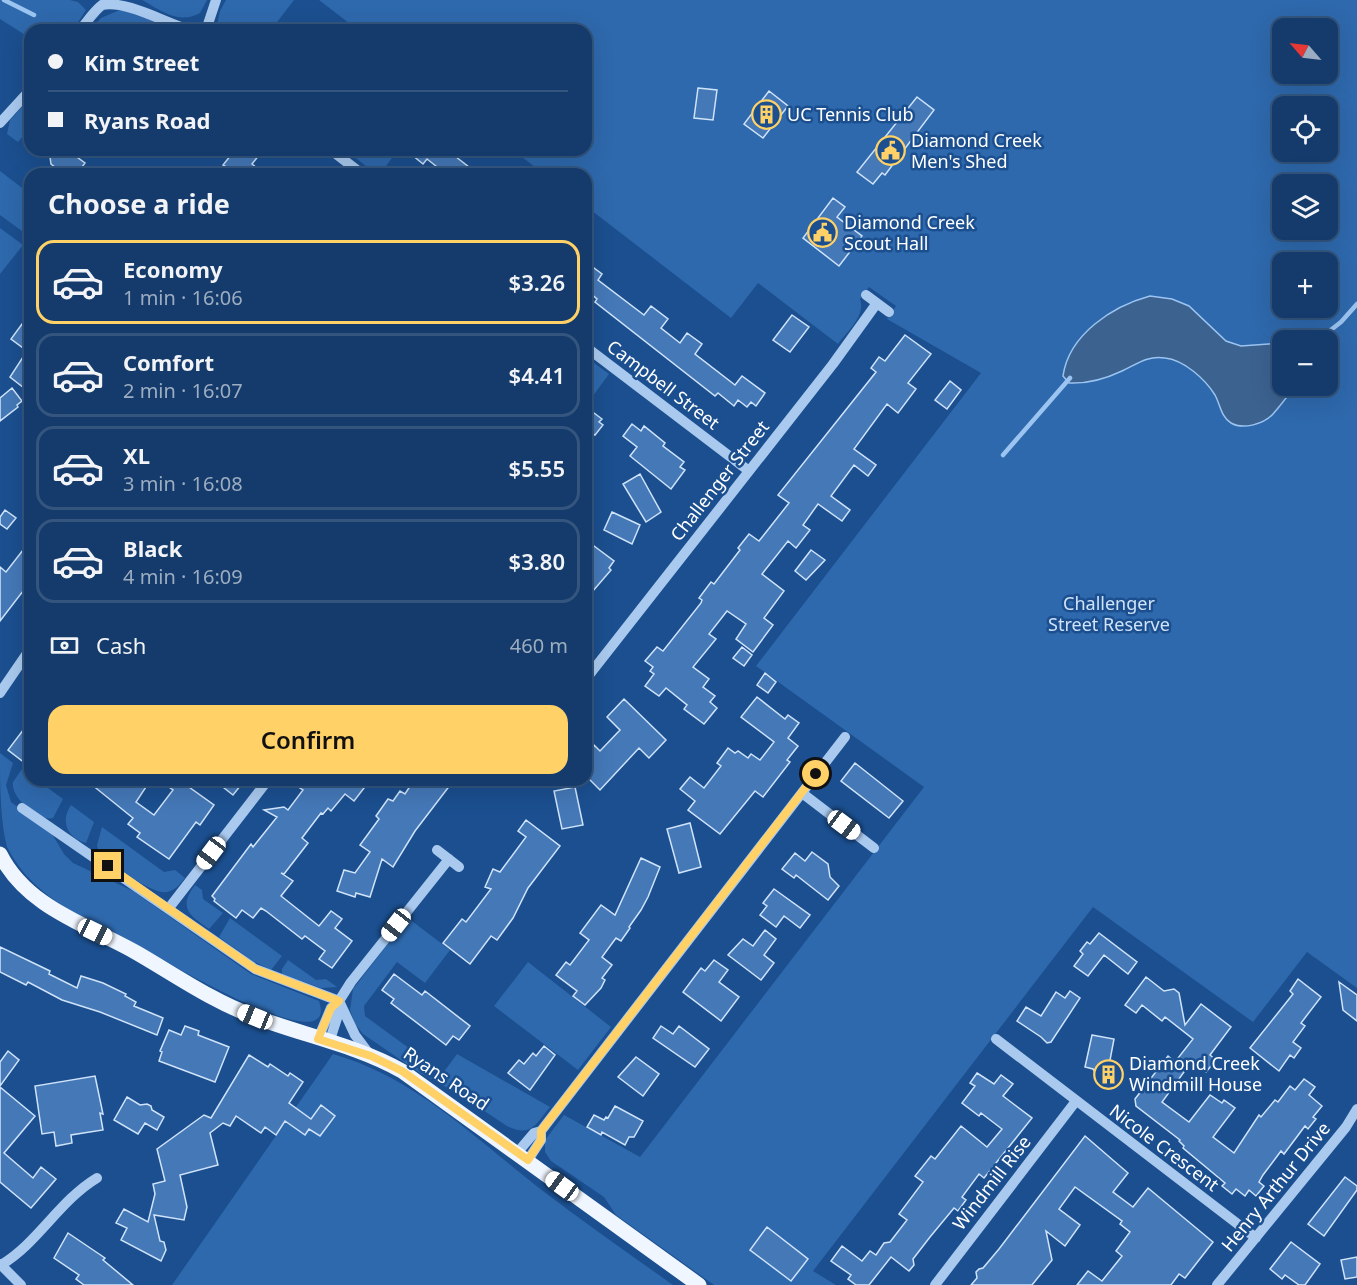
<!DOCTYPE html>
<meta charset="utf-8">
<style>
:root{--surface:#143b6b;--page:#214673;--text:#f1f3f6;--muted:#9dadc1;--line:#33557e;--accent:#ffd166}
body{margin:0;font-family:"Noto Sans",sans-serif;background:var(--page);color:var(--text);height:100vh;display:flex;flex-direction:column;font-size:22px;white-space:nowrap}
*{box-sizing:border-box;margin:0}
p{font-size:20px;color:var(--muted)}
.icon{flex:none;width:33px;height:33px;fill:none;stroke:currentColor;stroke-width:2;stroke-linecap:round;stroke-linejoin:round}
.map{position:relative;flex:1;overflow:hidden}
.details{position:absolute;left:24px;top:168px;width:568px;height:618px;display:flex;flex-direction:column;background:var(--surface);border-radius:18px;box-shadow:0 6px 24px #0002,0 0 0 2px var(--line)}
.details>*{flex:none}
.banner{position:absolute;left:24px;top:24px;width:568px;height:132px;border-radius:18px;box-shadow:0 6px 24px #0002,0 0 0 2px var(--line);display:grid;align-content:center;height:132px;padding:0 24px;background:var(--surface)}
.needle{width:39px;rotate:298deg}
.tools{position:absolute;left:1272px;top:18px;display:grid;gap:12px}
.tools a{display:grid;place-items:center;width:66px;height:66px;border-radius:12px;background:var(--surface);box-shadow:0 6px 24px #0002,0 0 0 2px var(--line);font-size:30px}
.end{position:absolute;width:27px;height:27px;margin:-14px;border:8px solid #ffd166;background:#111;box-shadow:0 0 0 3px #111}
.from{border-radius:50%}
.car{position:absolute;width:18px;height:36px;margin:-18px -9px;border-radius:8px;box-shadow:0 0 4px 2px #0007;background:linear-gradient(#fff 24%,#345 0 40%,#fff 0 76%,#345 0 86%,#fff 0)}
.banner b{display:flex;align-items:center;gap:21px;height:57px;font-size:22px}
.banner b+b{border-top:2px solid var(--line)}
.banner i{width:15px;height:15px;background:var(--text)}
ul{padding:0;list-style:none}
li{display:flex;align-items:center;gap:18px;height:84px;margin:0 12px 9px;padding:0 12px;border:3px solid var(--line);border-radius:18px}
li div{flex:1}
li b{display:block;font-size:22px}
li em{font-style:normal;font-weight:600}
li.selected{border-color:var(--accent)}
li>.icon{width:54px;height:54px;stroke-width:1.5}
h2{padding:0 24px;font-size:27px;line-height:72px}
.pay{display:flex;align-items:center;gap:15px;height:66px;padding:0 24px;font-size:22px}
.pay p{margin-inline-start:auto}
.primary-button{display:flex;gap:12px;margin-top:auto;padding:12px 24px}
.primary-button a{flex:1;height:69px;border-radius:18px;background:var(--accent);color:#111;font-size:24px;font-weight:600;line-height:69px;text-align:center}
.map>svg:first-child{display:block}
.green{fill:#2e69ad;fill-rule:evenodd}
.water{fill:#3c6290;stroke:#9cc4f0;stroke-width:1.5}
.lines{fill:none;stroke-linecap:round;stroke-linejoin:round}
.stream{stroke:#9cc4f0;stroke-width:4.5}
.building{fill:#4478b7;stroke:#cfe3fa;stroke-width:1.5}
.minor{stroke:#a9c9ee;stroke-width:10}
.major{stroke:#f0f6ff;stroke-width:15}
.route{stroke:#ffd166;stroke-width:8}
.labels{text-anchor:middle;stroke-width:5;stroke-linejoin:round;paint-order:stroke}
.poi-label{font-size:18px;fill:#fff;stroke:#1b4f8f;text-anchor:start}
.street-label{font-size:18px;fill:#fff;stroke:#1b4f8f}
.park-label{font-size:18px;fill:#cfe3fa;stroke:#1b4f8f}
</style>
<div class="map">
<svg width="1357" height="1285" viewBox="0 0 1357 1285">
<rect width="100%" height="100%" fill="#1b4f8f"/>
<path class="green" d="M0 0H70L78 2 86 10 73 30H30V38L0 19Z
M142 0H207L200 13C178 25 160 10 142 0Z
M226 0H294L271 30H216L220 11Z
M319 0H1357V988L1307 952 1253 1022 1093 907 813 1271 836 1285H714L616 1215 604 1197 551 1161 545 1152V1140L564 1115 640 1157 924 787 756 666 981 373 887 319 896 306 869 287 860 299C866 315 848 331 838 344L758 283 731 318 587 207 586 174H544L513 150H586V30H358ZM1282 28H1328V74H1282ZM1282 106H1328V152H1282ZM1282 184H1328V230H1282ZM1282 262H1328V308H1282ZM1282 340H1328V386H1282Z
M122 9 154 20 166 30H140L128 25 117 30H90L101 18Z
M30 98V128L18 142 7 134 10 120Z
M356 150H398L380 174H376L352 155Z
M0 171 30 194V237L0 215Z
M0 228 23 245 0 274Z
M586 357 609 374 587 404H586Z
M0 753 13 763 6 785 11 802 52 834 64 854 73 863 133 891 251 974 319 1001C341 1066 160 958 147 951 97 923 35 903 7 847 0 820 0 783 0 753Z
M22 769 30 775V780H37L63 799 53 818C40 822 10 798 13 782Z
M71 805 94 822 86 843C67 838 60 821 71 805Z
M102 827 164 872 175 870 185 878C180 884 176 890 167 892 153 895 110 864 99 854L97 845Z
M195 885 202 890 203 899 223 913 209 929C189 915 178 908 195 885Z
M230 918 282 956 271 970 253 961 219 937Z
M408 918 450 950 425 983 397 962 364 1006 365 1016 443 1073 457 1054 550 1107C536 1124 531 1138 507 1126L457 1093 420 1073 363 1034 355 1024 350 1010 353 989Z
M288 960 316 980 326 979 337 987 321 988 282 974V969Z
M528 962 611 1027 578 1070 494 1006Z
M333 1054C414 1077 474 1137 539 1188 582 1221 628 1253 673 1285H172Z"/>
<path class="water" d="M1150 296 1172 299 1189 306 1226 341 1241 346 1282 343V386H1296C1288 395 1281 405 1273 414 1264 424 1243 430 1231 423 1221 417 1220 404 1215 395 1205 379 1184 360 1165 358 1148 355 1137 364 1122 371 1105 379 1088 384 1069 383L1063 376C1069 334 1113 306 1150 296Z"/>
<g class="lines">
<path class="stream" d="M4 0 34 15
M1318 340 1341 322 1357 304
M1003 455 1070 378"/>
</g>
<path class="building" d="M698 88 717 90 713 120 694 118Z
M769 91 788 106 763 138 744 124Z
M917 97 934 110 885 175 882 173 873 184 857 172Z
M49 150H67L85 163 77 174H64L51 164Z
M235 150H263L252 164 264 174H226L230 169 223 165Z
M406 150H447L478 174H446L427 159 423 164Z
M833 198 845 207 837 217 862 236 839 266 803 238Z
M586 262 602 274 598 280 644 315 651 306 668 319 661 328 680 343 687 333 702 344 695 354 735 385 742 376 765 393 756 406 751 402 747 407 738 400 734 406 718 393 715 396 595 302 597 299 589 292 586 295Z
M792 315 809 327 790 352 773 340Z
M22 324 30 330V380L24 388 10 377 27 351 11 339Z
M905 335 931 354 908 383 916 389 898 413 887 404 854 449 876 465 868 476 854 465 831 496 850 510 842 521 818 504 803 525 810 530 796 548 788 541 762 574 784 591 764 618 773 625 753 652 736 639 746 624 727 611 709 634 716 639 693 667 709 679 703 687 715 696 710 702 717 708 704 724 684 709 687 705 666 688 659 696 645 686 654 674 650 671 653 667 645 661 657 647 663 651 701 603 702 600 699 598 711 582 714 584 740 550 738 548 749 534 759 541 789 503 778 495 876 372 871 368 879 357 885 361Z
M950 381 961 390 947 409 935 400Z
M12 388 22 401 17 405 18 407 0 421V398Z
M586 407 602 419 599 422 603 425 595 435 591 433 586 439Z
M632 424 641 431 644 426 665 443 663 446 684 462 680 467 685 470 671 489 630 456 637 447 623 436Z
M640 474 661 512 646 522 623 484Z
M5 510 16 518 7 529 0 524V517Z
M612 512 640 525 632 544 604 530Z
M586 540 614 561 609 568 611 570 586 599Z
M30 541V582L0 621V567L6 572Z
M811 550 825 560 806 580 795 571Z
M742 647 752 655 744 666 733 658Z
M765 673 776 682 768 693 757 685Z
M757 697 785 719 788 715 799 723 788 738 798 746 787 760 790 762 763 797 755 791 720 834 688 810 695 801 680 789 690 777 704 788 721 766 717 763 728 748 735 753 738 751 748 758 751 754 760 760 774 742 741 717Z
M624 699 666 740 649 758 639 748 600 790 586 776V753L594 745 600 751 620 730 607 717Z
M30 721V767L8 750Z
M855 763 903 801 889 818 841 781Z
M86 780H136L146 787 136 802 154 815 173 790 159 780H179L214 805 200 825 196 822 169 859 137 837 140 833 128 824 133 818Z
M214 780H245L233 795Z
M306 780H355L364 788 354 801 345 794 331 811 328 808 323 814 321 813 302 838 308 843 284 874 281 873 293 881 281 896 319 926 331 911 342 919 335 928 352 941 332 968 319 959 325 951 305 936 302 939 266 911 261 908 253 918 242 910 236 918 214 901 215 899 212 896 251 844 253 847 277 817 264 810 284 807 288 810 303 790 300 788Z
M414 780H454L415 831 393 867 382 859 370 897 356 893 355 897 337 891 344 870 355 873 370 852 360 845 379 819 376 816 388 799 393 801 400 791 405 794Z
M575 787 583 825 562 829 554 791Z
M526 820 560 846 528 888 513 918 497 940 491 936 470 964 443 943 462 919 466 922 491 889 485 887 493 869 500 872 526 837 518 831Z
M690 823 701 867 679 873 667 829Z
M812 852 828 864 830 877 839 886 828 900 796 875 794 878 782 869 795 853 805 861Z
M641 858 660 867 648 897 641 910 629 927 630 928 621 941 616 938 602 957 612 965 602 978 605 980 601 988 585 1005 573 996 577 991 556 975 566 962 570 965 589 940 580 933 601 905 615 915Z
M774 889 810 915 800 928 784 916 776 927 760 915 767 906 763 903Z
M765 930 776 939 764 955 774 963 761 980 728 955 743 939 753 946Z
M1099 933 1137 962 1128 974 1104 955 1088 976 1074 966 1083 954 1080 951 1087 942 1090 944Z
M0 947 50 971 49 974 77 988 81 976 103 983 126 994 125 996 136 1002 134 1006 163 1018 157 1035 100 1012 62 1000 28 982 26 985 0 972Z
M714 960 728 970 719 982 739 997 721 1021 683 992 701 968 705 971Z
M394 974 422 995 425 991 470 1026 459 1040 453 1036 446 1045 391 1003 394 999 382 990Z
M1146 977 1164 991 1174 989 1179 993 1185 1025 1201 1004 1231 1027 1210 1055 1216 1060 1206 1072 1192 1061 1162 1102 1189 1122 1210 1095 1222 1103 1224 1100 1235 1108 1213 1137 1234 1153 1259 1115 1261 1117 1275 1100 1278 1102 1290 1086 1295 1090 1304 1079 1315 1087 1309 1095 1322 1106 1313 1117 1316 1119 1308 1129 1305 1126 1284 1154 1281 1151 1263 1175 1259 1182 1264 1186 1256 1196 1249 1190 1245 1196 1236 1189 1232 1194 1222 1186 1225 1183 1183 1148 1184 1146 1179 1141 1180 1140 1136 1106 1135 1099 1168 1056 1175 1062 1193 1039 1165 1017 1162 1021 1142 1005 1136 1013 1125 1005Z
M1298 979 1321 997 1301 1023 1305 1026 1293 1042 1301 1048 1294 1058 1290 1055 1279 1071 1250 1048 1293 994 1290 991Z
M1339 982 1357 995V1021L1343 1010Z
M1070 991 1080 998 1051 1042 1047 1043 1041 1037 1017 1021 1026 1007 1041 1016 1056 992 1065 998Z
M185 1026 199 1031 198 1035 229 1047 215 1082 159 1061 162 1052 160 1051 169 1030 181 1035Z
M661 1026 673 1034 679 1026 709 1049 695 1067 653 1038Z
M1092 1035 1114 1039 1110 1060 1119 1072 1117 1080 1110 1085 1102 1083 1093 1069 1085 1067Z
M544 1046 555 1055 530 1090 508 1073 519 1060 524 1064 533 1053 536 1056Z
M8 1051 19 1060 0 1086V1062Z
M249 1055 268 1067 270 1064 288 1076 290 1073 303 1082 289 1103 311 1119 321 1105 335 1116 320 1136 309 1129 305 1135 285 1121 276 1135 265 1127 261 1133 236 1116 230 1126 223 1123 210 1133 218 1165 180 1175 187 1207 184 1220 154 1215 160 1241 164 1242 166 1250 161 1261 121 1240 127 1228 116 1223 124 1209 148 1222 155 1194 153 1184 165 1181 157 1149 204 1115 211 1118Z
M636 1057 659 1074 643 1096 618 1077Z
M977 1073 994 1084 1001 1075 1013 1084 1003 1096 1032 1118 984 1178 979 1174 962 1197 966 1200 958 1211 954 1208 930 1237 913 1259 914 1265 909 1271 891 1257 869 1285H856L848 1279 851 1275 831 1261 842 1246 862 1261 870 1251 876 1255 884 1243 890 1242 907 1220 899 1214 923 1182 915 1176 931 1156 935 1159 961 1126 987 1147 1002 1129 981 1113 979 1116 962 1103 975 1086 970 1083Z
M95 1076 103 1114 100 1113 103 1130 71 1135 72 1143 56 1146 54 1132 42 1134 35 1086Z
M0 1087 35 1116 4 1153 33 1178 41 1167 56 1179 31 1208 0 1182Z
M127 1097 140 1105 147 1104 151 1106 152 1110 164 1117 157 1130 145 1123 138 1134 114 1120Z
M615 1106 643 1121 634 1137H629L625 1145 602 1132 601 1135 587 1127 594 1115 604 1120 606 1117 608 1118Z
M1085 1136 1128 1173 1113 1192 1133 1207 1148 1188 1213 1242 1185 1278 1179 1274 1171 1285H1077L1088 1271 1102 1281 1122 1256 1116 1251 1130 1232 1120 1224 1122 1221 1075 1187 1059 1209 1080 1225 1065 1246 1046 1231 1052 1260 1032 1285H971L977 1278 976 1272 979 1269 983 1268 999 1249Z
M1345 1177 1357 1186V1190L1324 1236 1308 1224Z
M767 1227 808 1259 791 1281 750 1250Z
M68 1233 105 1258 103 1260 133 1285H84L76 1279 79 1275 54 1258Z
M1291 1242 1320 1264 1305 1285H1299L1285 1275 1282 1279 1270 1269Z
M1357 1257V1277L1345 1279 1341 1260Z"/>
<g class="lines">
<path class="minor" d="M80 30C87 22 93 12 102 5 127 0 165 23 190 30
M206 30 216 0
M0 123 30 90
M331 150 362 174
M866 295 889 312
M586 347 749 471
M586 679 833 364 877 303
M0 693 30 649
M802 793 874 848
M22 808 255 969 339 1001
M437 850 459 867
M169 908 268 780
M339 1001 355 1035 370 1055
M318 1039 331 1008 339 1001 351 982 449 859
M996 1039 1256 1238
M329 1043 339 1012V1001
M517 1153 534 1133 541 1131
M528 1160 541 1140V1131L845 737
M0 1264 21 1285
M1 1265C38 1243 59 1201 97 1178
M935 1285 1076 1101
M1217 1285 1346 1127 1357 1109"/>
<path class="major" d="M0 854C27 908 88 925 137 953 175 975 212 1001 253 1016 302 1035 356 1045 402 1071L699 1285"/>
</g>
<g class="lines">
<path class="route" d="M108 866 255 969 339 1001 331 1008 318 1039 371 1056 402 1071 528 1160 541 1140V1131L816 774"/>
</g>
<defs>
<symbol id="building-ring" viewBox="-11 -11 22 22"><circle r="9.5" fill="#1b4f8f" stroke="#ffd166" stroke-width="1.5"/><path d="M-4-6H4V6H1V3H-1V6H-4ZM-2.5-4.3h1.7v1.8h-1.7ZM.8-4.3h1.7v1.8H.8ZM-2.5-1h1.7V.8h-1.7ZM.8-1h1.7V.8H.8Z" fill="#ffd166"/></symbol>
<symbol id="civic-ring" viewBox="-11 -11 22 22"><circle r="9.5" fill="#1b4f8f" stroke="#ffd166" stroke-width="1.5"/><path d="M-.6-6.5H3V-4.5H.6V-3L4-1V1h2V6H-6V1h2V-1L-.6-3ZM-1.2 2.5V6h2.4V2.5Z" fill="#ffd166"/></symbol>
</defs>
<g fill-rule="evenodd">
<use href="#building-ring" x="750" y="98" width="33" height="33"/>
<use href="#civic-ring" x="874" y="134" width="33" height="33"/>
<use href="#civic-ring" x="806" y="216" width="33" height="33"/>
<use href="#building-ring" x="1092" y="1058" width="33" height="33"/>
</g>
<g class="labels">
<g class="poi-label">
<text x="787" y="121">UC Tennis Club</text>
<text x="911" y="147">Diamond Creek<tspan x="911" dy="21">Men's Shed</tspan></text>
<text x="844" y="229">Diamond Creek<tspan x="844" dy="21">Scout Hall</tspan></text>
<text x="1129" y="1070">Diamond Creek<tspan x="1129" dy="21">Windmill House</tspan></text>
</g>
<g class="street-label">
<text transform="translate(663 385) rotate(37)" y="6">Campbell Street</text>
<text transform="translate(720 481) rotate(-52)" y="6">Challenger Street</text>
<text transform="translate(446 1079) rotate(34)" y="6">Ryans Road</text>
<text transform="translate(1164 1148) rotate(37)" y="6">Nicole Crescent</text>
<text transform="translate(992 1183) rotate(-52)" y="6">Windmill Rise</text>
<text transform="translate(1276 1187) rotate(-51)" y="6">Henry Arthur Drive</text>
</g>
<g class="park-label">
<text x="1109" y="610">Challenger<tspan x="1109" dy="21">Street Reserve</tspan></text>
</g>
</g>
</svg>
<div class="tools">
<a><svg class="needle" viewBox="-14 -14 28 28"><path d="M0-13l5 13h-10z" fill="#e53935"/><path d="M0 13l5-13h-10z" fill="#9dadc1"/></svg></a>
<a><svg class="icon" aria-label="locate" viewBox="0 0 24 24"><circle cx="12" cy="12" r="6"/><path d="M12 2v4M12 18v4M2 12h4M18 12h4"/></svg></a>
<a><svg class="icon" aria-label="layers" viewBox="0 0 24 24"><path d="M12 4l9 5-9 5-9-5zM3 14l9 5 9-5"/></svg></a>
<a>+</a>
<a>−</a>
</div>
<i class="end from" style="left:816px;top:774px"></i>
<i class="end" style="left:108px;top:866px"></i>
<i class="car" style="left:844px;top:825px;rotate:127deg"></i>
<i class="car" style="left:211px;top:853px;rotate:217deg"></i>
<i class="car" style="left:396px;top:925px;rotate:218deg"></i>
<i class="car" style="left:95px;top:932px;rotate:116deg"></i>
<i class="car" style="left:255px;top:1017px;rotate:292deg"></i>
<i class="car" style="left:562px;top:1186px;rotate:306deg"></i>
<div class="banner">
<b><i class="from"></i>Kim Street</b>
<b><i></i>Ryans Road</b>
</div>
<section class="details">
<h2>Choose a ride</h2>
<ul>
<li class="selected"><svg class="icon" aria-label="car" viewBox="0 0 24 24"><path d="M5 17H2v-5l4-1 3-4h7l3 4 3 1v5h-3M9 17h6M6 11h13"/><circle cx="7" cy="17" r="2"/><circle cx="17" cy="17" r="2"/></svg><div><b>Economy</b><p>1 min · 16:06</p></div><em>$3.26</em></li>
<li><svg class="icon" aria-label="car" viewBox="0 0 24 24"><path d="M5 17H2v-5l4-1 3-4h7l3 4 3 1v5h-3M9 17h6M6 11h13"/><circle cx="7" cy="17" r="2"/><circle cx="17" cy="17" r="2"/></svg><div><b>Comfort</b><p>2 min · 16:07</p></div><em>$4.41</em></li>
<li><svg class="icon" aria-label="car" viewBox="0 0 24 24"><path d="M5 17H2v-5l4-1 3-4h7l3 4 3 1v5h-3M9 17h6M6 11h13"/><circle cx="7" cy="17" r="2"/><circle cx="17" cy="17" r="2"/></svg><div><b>XL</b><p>3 min · 16:08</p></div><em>$5.55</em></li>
<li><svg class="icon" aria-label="car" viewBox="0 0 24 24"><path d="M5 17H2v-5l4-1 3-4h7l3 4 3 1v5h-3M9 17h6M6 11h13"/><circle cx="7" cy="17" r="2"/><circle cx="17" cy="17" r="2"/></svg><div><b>Black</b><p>4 min · 16:09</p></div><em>$3.80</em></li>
</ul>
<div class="pay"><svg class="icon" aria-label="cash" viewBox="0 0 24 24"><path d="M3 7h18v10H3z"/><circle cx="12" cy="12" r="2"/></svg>Cash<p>460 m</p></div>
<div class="primary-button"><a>Confirm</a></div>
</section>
</div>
